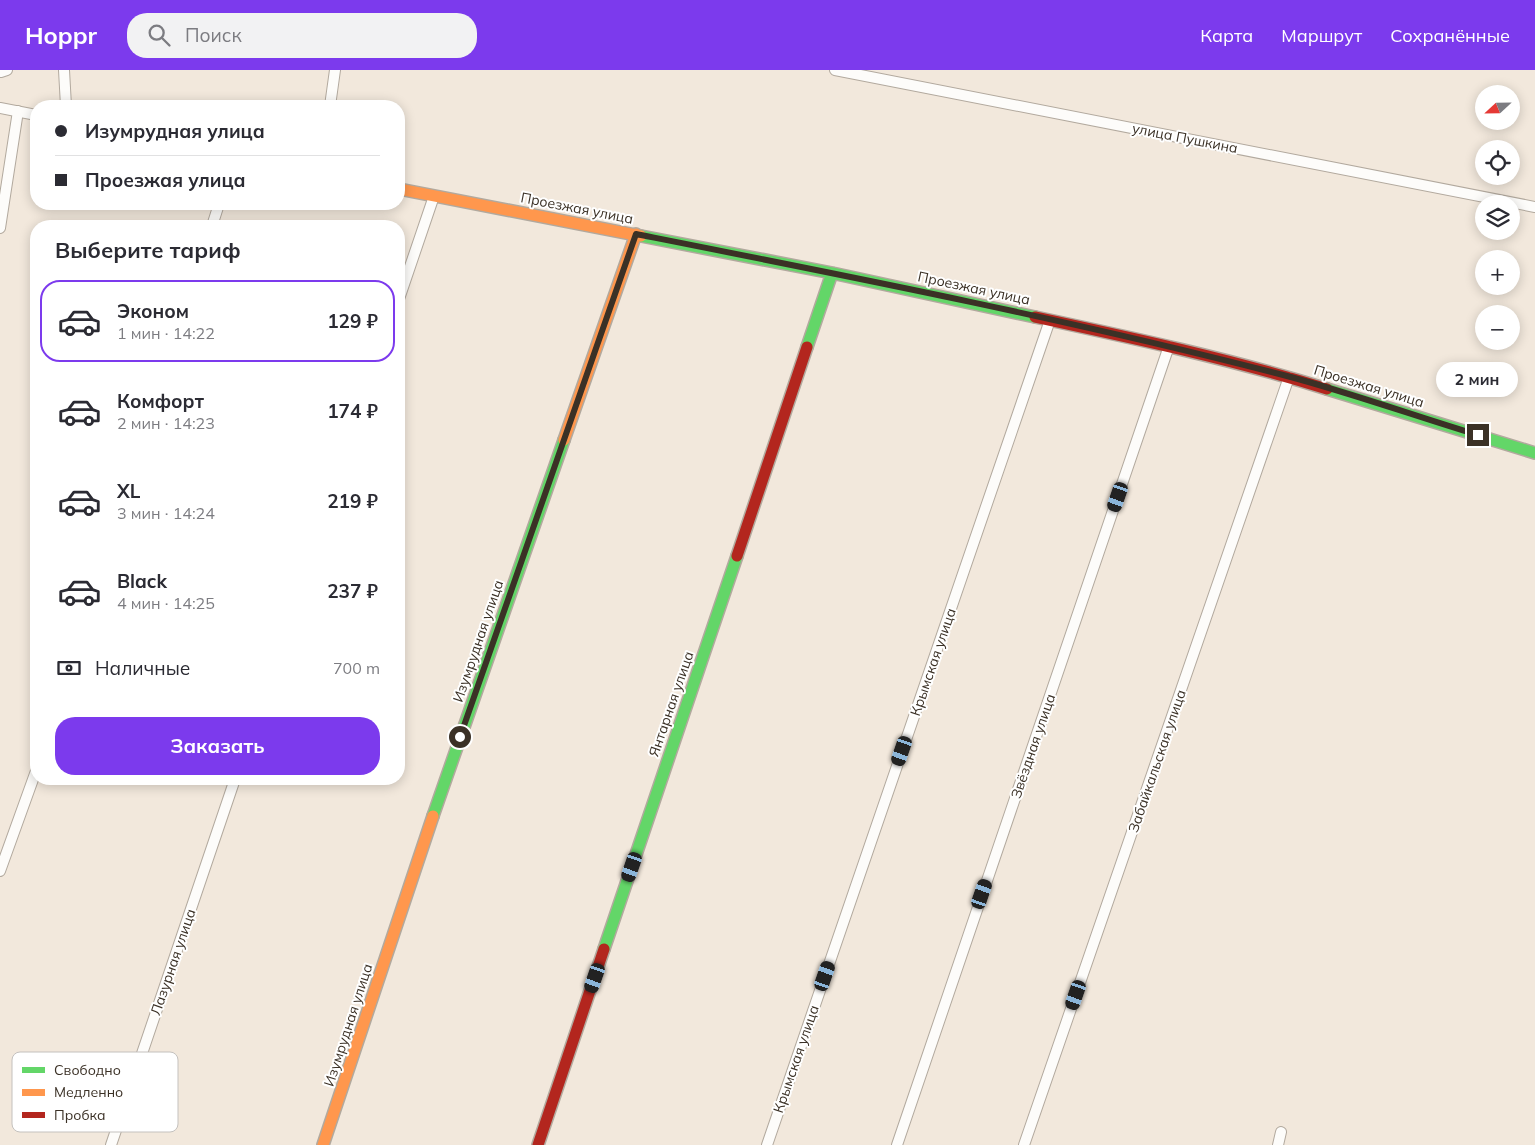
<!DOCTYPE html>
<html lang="ru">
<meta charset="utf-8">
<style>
:root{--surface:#fff;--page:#f2f2f3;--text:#2b2b33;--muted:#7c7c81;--line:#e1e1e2;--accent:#7c3aed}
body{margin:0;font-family:Mulish,sans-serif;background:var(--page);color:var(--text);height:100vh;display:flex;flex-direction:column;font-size:19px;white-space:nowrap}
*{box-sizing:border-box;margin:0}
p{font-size:16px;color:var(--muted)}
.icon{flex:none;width:28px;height:28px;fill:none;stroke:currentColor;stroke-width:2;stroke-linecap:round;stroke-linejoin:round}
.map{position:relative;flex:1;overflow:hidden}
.drawer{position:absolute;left:30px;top:150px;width:375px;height:565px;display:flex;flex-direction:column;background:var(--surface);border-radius:20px;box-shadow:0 2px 12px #0003}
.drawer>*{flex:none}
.guide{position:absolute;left:30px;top:30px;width:375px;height:110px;border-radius:20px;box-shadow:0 2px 12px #0003;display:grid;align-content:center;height:110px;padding:0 25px;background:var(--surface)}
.needle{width:32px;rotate:248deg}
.controls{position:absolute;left:1475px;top:15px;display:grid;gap:10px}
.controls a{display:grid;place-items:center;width:45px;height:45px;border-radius:50%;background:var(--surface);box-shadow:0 2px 12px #0003;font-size:25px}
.end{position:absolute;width:22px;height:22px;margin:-11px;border:6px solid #3b3126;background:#fff;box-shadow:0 0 0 2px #fff}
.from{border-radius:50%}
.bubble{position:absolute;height:35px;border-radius:18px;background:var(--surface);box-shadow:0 2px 12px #0003;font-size:16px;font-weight:700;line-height:35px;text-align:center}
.car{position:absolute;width:15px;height:30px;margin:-15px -8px;border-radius:6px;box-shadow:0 0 4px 1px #0007;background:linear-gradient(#222 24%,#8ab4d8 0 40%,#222 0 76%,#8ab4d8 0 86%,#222 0)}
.guide b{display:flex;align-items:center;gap:18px;height:48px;font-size:19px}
.guide b+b{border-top:1px solid var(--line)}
.guide i{width:12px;height:12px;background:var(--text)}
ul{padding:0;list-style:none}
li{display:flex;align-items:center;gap:15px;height:82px;margin:0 10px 8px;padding:0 15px;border:2px solid transparent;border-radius:20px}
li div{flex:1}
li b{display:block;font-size:19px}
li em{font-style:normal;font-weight:700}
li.selected{border-color:var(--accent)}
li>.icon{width:45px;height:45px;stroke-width:1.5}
h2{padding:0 25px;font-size:22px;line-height:60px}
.pay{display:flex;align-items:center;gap:12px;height:55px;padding:0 25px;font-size:19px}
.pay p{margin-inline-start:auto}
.primary-button{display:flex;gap:10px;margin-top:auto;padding:10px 25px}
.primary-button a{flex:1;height:58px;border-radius:20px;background:var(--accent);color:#fff;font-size:20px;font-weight:700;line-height:58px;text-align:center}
header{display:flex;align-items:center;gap:30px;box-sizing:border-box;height:70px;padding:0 25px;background:var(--accent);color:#fff}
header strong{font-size:24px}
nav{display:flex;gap:28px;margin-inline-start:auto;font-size:18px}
.search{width:350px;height:45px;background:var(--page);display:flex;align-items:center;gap:12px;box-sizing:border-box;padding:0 18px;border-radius:20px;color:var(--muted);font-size:19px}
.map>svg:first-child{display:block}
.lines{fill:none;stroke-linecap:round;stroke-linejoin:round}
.street-casing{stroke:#b2a99e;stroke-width:12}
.fast-casing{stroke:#b2a99e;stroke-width:14}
.slow-casing{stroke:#b2a99e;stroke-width:14}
.jam-casing{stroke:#b2a99e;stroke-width:14}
.street{stroke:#fdfcfa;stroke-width:10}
.fast{stroke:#63d668;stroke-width:11}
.slow{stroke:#ff974d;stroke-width:11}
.jam{stroke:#b3261e;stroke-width:11}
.route{stroke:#3b3126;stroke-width:6}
.labels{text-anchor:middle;stroke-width:4;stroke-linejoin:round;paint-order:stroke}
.street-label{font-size:14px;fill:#3b3126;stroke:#fff}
.key{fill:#fff;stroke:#c4c1be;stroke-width:1}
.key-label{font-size:14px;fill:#3b3126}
</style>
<header>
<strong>Hoppr</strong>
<div class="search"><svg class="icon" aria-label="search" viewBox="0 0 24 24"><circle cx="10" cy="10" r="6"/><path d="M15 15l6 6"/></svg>Поиск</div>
<nav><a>Карта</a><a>Маршрут</a><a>Сохранённые</a></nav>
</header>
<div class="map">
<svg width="1535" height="1075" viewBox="0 0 1535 1075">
<rect width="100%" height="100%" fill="#f2e8dc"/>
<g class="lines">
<defs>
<path id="street" d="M64 0 66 36
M835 0 1535 137
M1 2 7 0
M330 36 335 0
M0 38 36 45
M212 156 219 134
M0 158 18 41
M399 229 434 126
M0 801 36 701
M111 1075 235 709
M767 1075 1050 250
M897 1075 1169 276
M1024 1075 1289 307
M1278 1075 1281 1062"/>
<path id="fast" d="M641 166 832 203 1035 247
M807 277 832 203
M1327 319 1535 383
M433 746 564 370
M604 879 737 486"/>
<path id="slow" d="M399 119 641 166
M564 370 636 164
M323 1075 433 746"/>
<path id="jam" d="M1035 247C1133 268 1231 289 1327 319
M737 486 807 277
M538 1075 604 879"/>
</defs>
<use href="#street" class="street-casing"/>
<use href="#fast" class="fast-casing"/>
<use href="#slow" class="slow-casing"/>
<use href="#jam" class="jam-casing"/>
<use href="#street" class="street"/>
<use href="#fast" class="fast"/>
<use href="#slow" class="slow"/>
<use href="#jam" class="jam"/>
</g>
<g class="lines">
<path class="route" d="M460 667 636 164C853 207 1072 250 1287 306 1351 323 1415 346 1478 365"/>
</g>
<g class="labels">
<g class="street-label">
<text transform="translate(1185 68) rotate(11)" y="5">улица Пушкина</text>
<text transform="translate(577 138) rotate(11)" y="5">Проезжая улица</text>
<text transform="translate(974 218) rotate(12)" y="5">Проезжая улица</text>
<text transform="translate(1369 316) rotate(17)" y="5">Проезжая улица</text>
<text transform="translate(478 571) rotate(-71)" y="5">Изумрудная улица</text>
<text transform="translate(933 592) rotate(-71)" y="5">Крымская улица</text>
<text transform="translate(671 634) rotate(-71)" y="5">Янтарная улица</text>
<text transform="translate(1033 676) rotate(-71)" y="5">Звёздная улица</text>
<text transform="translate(1157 691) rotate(-71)" y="5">Забайкальская улица</text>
<text transform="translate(173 892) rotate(-71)" y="5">Лазурная улица</text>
<text transform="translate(348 955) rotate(-72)" y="5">Изумрудная улица</text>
<text transform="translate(796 989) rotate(-71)" y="5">Крымская улица</text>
</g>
</g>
<rect x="12" y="982" width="166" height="80" rx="8" class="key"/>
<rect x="22" y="997" width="23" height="6" fill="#63d668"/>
<rect x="22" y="1019" width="23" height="7" fill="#ff974d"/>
<rect x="22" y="1042" width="23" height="6" fill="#b3261e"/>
<g class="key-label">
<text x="54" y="1005">Свободно</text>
<text x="54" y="1027">Медленно</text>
<text x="54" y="1050">Пробка</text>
</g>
</svg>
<div class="controls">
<a><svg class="needle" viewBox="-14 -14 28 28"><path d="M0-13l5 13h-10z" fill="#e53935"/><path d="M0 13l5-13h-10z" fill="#7c7c81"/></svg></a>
<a><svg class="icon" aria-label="locate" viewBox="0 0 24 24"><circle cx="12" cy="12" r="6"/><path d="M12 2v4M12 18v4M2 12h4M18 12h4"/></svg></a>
<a><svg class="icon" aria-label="layers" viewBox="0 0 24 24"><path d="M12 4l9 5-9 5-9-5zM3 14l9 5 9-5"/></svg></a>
<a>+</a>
<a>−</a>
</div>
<i class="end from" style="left:460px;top:667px"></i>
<i class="end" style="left:1478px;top:365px"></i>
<div class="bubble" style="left:1436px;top:292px;width:82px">2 мин</div>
<i class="car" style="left:1118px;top:427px;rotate:199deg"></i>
<i class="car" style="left:902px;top:681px;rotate:199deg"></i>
<i class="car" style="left:632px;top:797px;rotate:199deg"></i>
<i class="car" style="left:982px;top:824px;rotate:19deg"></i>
<i class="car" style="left:825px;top:906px;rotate:19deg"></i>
<i class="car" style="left:595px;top:908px;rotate:199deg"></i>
<i class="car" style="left:1076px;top:925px;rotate:199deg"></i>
<div class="guide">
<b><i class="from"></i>Изумрудная улица</b>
<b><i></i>Проезжая улица</b>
</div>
<section class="drawer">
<h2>Выберите тариф</h2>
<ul>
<li class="selected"><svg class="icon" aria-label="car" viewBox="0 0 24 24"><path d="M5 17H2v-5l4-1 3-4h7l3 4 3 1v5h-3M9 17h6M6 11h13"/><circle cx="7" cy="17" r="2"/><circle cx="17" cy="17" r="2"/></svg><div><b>Эконом</b><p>1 мин · 14:22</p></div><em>129 ₽</em></li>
<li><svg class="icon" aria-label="car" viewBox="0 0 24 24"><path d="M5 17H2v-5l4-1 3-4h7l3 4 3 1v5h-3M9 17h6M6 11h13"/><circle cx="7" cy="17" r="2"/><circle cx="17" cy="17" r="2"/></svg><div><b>Комфорт</b><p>2 мин · 14:23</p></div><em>174 ₽</em></li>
<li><svg class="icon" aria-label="car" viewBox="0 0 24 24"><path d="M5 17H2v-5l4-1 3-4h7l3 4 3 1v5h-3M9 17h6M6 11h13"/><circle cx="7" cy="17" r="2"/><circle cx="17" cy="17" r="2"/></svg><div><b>XL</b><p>3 мин · 14:24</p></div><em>219 ₽</em></li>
<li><svg class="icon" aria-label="car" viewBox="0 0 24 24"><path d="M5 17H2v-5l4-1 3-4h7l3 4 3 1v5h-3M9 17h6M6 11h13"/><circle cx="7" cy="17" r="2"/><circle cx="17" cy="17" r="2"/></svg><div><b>Black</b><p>4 мин · 14:25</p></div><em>237 ₽</em></li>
</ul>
<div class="pay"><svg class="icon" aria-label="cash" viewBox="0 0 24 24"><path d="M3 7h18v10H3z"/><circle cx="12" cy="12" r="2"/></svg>Наличные<p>700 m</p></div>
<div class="primary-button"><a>Заказать</a></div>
</section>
</div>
